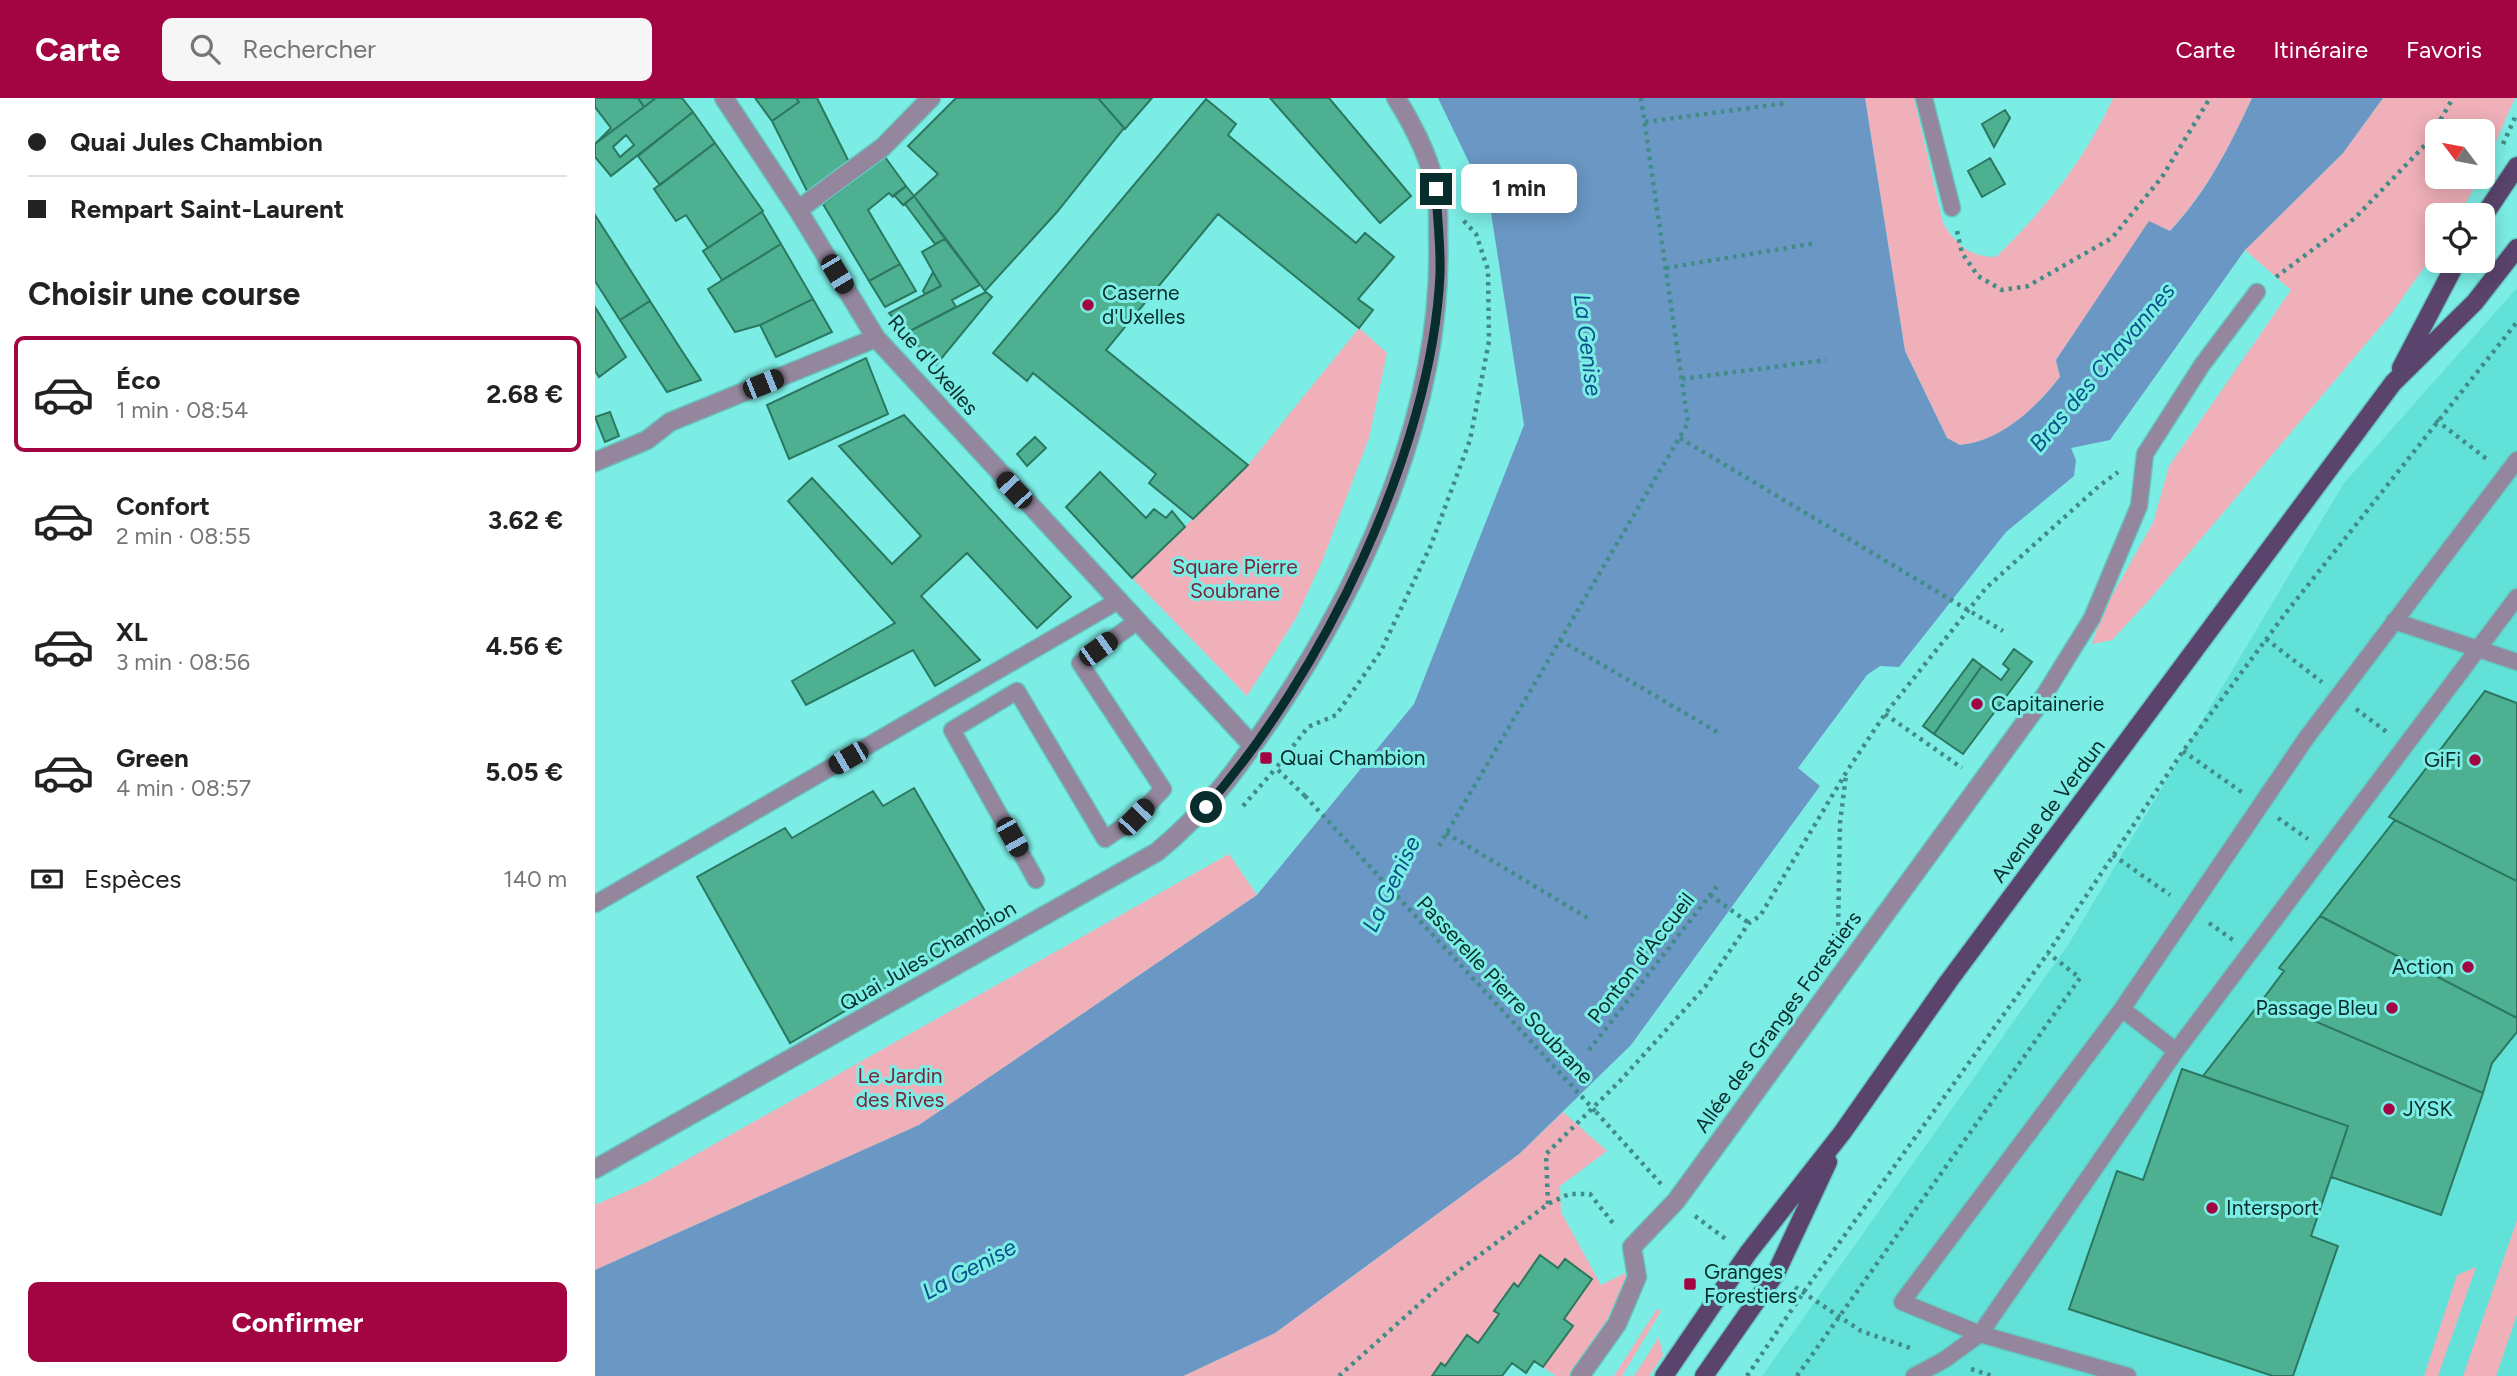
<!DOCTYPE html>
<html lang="fr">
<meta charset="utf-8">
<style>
:root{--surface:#fff;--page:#f6f6f6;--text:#222;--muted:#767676;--line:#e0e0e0;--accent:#a20541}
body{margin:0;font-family:Figtree,sans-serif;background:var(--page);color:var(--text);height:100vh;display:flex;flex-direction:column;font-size:26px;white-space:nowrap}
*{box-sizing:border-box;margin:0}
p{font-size:23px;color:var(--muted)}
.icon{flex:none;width:38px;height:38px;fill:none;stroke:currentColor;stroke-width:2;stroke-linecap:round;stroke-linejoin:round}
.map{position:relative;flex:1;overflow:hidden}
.panel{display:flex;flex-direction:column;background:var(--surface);width:595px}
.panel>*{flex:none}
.guide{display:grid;align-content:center;height:154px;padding:0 28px;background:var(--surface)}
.needle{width:46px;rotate:302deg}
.fabs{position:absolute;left:1830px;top:21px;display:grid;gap:14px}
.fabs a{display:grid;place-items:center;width:70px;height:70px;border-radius:10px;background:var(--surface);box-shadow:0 4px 18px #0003;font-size:35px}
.end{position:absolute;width:32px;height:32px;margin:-16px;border:9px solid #072e2c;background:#fff;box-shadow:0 0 0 4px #fff}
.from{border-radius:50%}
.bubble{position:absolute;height:49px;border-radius:10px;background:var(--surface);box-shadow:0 4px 18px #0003;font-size:23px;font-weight:700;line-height:49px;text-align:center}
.car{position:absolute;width:21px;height:42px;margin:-21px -10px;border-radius:9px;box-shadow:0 0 5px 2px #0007;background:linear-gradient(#222 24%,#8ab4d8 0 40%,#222 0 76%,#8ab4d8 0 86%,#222 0)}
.guide b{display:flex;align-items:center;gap:24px;height:66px;font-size:26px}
.guide b+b{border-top:2px solid var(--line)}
.guide i{width:18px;height:18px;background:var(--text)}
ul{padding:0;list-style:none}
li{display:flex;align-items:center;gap:21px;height:116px;margin:0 14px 10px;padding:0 14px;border:4px solid transparent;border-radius:10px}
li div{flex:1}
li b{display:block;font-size:26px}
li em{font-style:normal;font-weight:700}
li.current{border-color:var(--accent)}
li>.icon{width:63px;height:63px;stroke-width:1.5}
h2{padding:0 28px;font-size:32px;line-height:84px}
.pay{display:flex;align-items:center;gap:18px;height:77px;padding:0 28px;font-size:26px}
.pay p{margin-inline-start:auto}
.action{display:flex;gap:14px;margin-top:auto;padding:14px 28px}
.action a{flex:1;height:80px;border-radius:10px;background:var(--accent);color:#fff;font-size:28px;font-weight:700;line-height:80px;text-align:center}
header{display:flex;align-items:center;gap:42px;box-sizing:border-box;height:98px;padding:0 35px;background:var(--accent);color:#fff}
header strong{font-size:33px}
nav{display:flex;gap:38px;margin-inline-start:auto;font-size:24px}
.search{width:490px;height:63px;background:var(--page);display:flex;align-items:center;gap:18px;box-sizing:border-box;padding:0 24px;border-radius:10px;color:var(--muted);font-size:26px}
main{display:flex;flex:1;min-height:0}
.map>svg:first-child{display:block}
.built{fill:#62e1d9}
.green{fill:#f0b0b9}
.water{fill:#6a97c4}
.building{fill:#4db090;stroke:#2b7760;stroke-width:2;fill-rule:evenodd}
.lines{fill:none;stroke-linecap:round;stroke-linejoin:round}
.lane-casing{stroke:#65c7c0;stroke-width:19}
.street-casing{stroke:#65c7c0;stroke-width:21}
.primary-casing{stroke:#65c7c0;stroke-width:21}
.path{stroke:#418c87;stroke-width:4.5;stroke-dasharray:3.5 5;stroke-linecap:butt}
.lane{stroke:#93869d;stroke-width:16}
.street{stroke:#93869d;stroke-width:18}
.primary{stroke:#5a436c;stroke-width:18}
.path-bridge{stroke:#418c87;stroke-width:4.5;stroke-dasharray:3.5 5;stroke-linecap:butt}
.route{stroke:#072e2c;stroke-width:9}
.poi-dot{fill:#a20541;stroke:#7cede5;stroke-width:2.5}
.labels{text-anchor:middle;stroke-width:6;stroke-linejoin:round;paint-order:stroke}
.poi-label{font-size:21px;fill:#072e2c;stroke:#7cede5;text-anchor:start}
.street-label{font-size:21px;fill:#072e2c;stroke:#7cede5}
.park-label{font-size:21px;fill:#77273a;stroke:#7cede5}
.water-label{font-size:23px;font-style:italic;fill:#0a518a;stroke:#7cede5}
</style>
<header>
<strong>Carte</strong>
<div class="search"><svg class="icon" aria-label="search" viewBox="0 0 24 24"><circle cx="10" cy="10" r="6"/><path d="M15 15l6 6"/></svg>Rechercher</div>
<nav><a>Carte</a><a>Itinéraire</a><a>Favoris</a></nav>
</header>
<main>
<section class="panel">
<div class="guide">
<b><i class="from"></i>Quai Jules Chambion</b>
<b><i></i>Rempart Saint-Laurent</b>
</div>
<h2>Choisir une course</h2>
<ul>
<li class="current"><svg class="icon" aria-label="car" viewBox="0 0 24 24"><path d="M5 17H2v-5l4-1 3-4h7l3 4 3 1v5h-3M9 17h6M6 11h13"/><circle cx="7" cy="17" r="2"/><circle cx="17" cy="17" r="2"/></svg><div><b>Éco</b><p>1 min · 08:54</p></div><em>2.68 €</em></li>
<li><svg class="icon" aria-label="car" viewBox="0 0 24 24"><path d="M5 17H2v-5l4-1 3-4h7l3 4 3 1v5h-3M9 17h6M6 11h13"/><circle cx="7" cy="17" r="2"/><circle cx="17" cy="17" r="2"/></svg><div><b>Confort</b><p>2 min · 08:55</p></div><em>3.62 €</em></li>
<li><svg class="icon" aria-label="car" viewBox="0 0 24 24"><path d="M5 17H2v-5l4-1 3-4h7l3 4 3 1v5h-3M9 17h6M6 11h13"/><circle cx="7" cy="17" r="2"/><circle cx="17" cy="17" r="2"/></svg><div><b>XL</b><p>3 min · 08:56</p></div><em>4.56 €</em></li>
<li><svg class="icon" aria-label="car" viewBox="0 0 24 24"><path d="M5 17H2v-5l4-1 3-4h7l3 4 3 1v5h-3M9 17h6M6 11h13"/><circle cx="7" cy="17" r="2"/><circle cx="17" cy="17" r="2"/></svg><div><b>Green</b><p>4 min · 08:57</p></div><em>5.05 €</em></li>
</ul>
<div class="pay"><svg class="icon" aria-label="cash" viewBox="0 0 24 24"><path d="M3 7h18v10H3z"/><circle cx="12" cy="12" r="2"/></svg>Espèces<p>140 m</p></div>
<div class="action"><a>Confirmer</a></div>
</section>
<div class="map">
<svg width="1922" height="1278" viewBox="0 0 1922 1278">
<rect width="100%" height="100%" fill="#7cede5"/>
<path class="built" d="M1922 190V1278H1167L1473 847 1749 385Z"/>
<path class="green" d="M1270 0H1319L1348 125C1361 147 1375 159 1401 159 1448 113 1491 61 1518 0H1657C1635 48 1611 94 1575 133L1554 124 1461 262 1465 279C1441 310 1405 344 1365 347L1352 340 1310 253Z
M1788 0H1920L1888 73V33H1843V79H1885L1864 117H1843V150L1796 216 1556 500 1517 542 1497 546 1507 515 1558 425 1574 368 1696 192 1650 152 1748 55Z
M764 230 792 255 774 340 728 461 701 520 652 598 537 480 653 367Z
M634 756 662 797 324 1027 0 1172V1107L52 1084Z
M968 1014 1012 1053 965 1088 966 1114 1006 1187 1030 1175 1033 1192 976 1278H961L948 1269 978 1228 969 1221 970 1161 963 1170 946 1158 923 1189 919 1185 899 1212 904 1216 883 1245 871 1237 850 1267 846 1266 837 1278H588L680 1235 924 1056Z
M1922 1122V1217L1901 1278H1868Z
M1881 1169 1843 1278H1829L1862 1177Z
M1062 1211 1066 1213 1027 1278H1019Z
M1064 1239 1068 1257 1054 1278H1039Z"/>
<path class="water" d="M843 0H1270L1310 253 1352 340 1365 347C1405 344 1441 310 1465 279L1461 262 1554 123 1575 133C1611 95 1635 48 1657 0H1788L1748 55 1650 152 1515 342 1476 350 1481 362 1479 378 1411 434 1304 569 1285 568 1272 577 1203 670 1225 688 1036 947 924 1056 680 1235 588 1278H0V1172L324 1027 662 797 819 606 929 327 895 108Z"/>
<path class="building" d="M0 0H43L49 9 0 46 16 30 0 9Z
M43 0H61L49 9Z
M61 0H87L98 14 16 78 0 59V46ZM31 37 39 47 25 59 18 49Z
M160 0H201L204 4 177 23Z
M201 0H222L254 64 213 95 177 23 204 4Z
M503 0H557L530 31Z
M503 0 529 30 462 114 390 193 319 98 343 76 313 48 361 0Z
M675 0H734L816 98 785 125Z
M611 1 641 26 633 37 761 145 770 135 799 159 763 201 778 212 764 230 623 116 511 252 653 367 598 421 554 385 561 376 438 275 432 283 398 255Z
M1410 12 1415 20 1399 49 1387 26Z
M98 14 120 45 65 87 43 58Z
M120 45 168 113 113 150 91 117 81 123 59 91Z
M290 59 311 88 298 99 294 95 273 112 305 166 274 183 228 106Z
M1395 60 1410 86 1387 99 1373 73Z
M311 88 319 98 308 107 299 97Z
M319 98 350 141 340 146 310 106Z
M167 114 186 146 127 182 108 153Z
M0 117 55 203 25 222 0 183Z
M350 141 385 187 357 202 361 209 311 235 294 215 346 188 327 154Z
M186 146 218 201 165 227 140 234 113 191Z
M305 166 321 193 290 209 274 183Z
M338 174 346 188 330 196 328 193Z
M391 194 397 199 341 267 311 235Z
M218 201 237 234 181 259 165 227Z
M55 203 85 250 106 282 72 294 25 222Z
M0 209 31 259 4 279 0 273Z
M271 260 293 316 194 361 172 307Z
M15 314 24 338 10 344 0 319Z
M309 317 476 499 442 530 372 455 326 498 385 562 340 588 318 552 211 607 197 583 300 525 193 403 217 380 297 466 326 438 244 348Z
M440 339 451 350 432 368 422 356Z
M505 374 551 420 559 411 571 420 577 413 590 429 537 480 471 409Z
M1419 551 1437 564 1368 656 1339 636 1387 568 1406 582 1414 571 1408 566Z
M1378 561 1387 568 1339 636 1328 628Z
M1890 593 1922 605V783L1794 719Z
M319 690 398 827 195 945 102 779 190 730 197 740 278 693 288 708Z
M1800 722 1922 783V920L1725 818Z
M1725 818 1922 920V934L1897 965 1888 995 1668 901 1689 873 1684 870Z
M1668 901 1888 995 1846 1117 1736 1079 1753 1028 1608 978Z
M1587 971 1753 1028 1716 1138 1743 1148 1698 1278H1678L1474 1211 1522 1073 1548 1082Z
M945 1157 963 1170 970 1161 997 1181 969 1221 978 1228 948 1269 939 1263 931 1275 917 1265 907 1278H837L846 1265 850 1268 872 1237 883 1245 904 1216 899 1213 919 1185 923 1189Z"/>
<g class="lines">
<defs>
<path id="lane" d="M1329 0 1357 110
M1922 362 1712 639 1527 911 1307 1204 1385 1236 1581 953 1922 499
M1799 523 1922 564
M1445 604 1497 520 1544 408 1550 356 1607 267 1662 194
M441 782 357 632 422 593 510 741 542 719 568 691 485 565 541 524
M0 806 521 504
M1527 911 1581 953
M1319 1278 1349 1262 1385 1236 1533 1278"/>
<path id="street" d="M129 0 203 112 281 240 658 648
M203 112 288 49 336 0
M0 364 52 342 75 324 281 240
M0 1071 562 754C615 710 643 670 681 614 772 479 849 305 843 139 843 124 844 107 841 92 835 60 818 27 801 0
M985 1278 1022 1226 1042 1179 1037 1149 1081 1103 1445 604"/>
<path id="primary" d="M1888 119 1922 68
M1806 270 1862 163
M1069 1278 1153 1155 1247 1035 1353 884 1798 285 1880 204 1922 150
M1109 1278 1181 1175 1233 1064"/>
</defs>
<use href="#lane" class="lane-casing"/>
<use href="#street" class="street-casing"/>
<use href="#primary" class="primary-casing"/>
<path class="path" d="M1050 24 1192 5
M1908 46 1922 15
M1362 133 1367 155 1383 178 1407 192 1433 188 1517 140 1567 79 1615 0
M1071 170 1221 145
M1681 179 1760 120 1832 45 1858 0
M1087 281 1231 262
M1841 322 1893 362
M1085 340 1408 533
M1671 541 1727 584
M965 542 1122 634
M1761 611 1793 635
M1290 616 1367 670
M1588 653 1648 695
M710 698 681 670 713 629 741 617 786 553 836 447 875 342 894 243 893 172 881 136 867 121
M648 708 681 670
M1683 720 1713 741
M851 735 996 822
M844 748 1093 325 1046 0
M1518 757 1575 797
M1115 797 1154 825
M1614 825 1638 842
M1243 836 1245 725 1251 677
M994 952 1123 787
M1001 1014 1066 1086
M953 1106 951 1056 1024 984 1110 889 1154 825 1165 818 1252 673 1290 616 1391 490 1504 388 1523 374
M1100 1118 1132 1142
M1200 1189 1266 1233 1318 1251
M1376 1271 1397 1278
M744 1278 850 1183 953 1106 974 1096H995L1021 1129
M1152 1278 1208 1195 1453 855 1588 653 1690 516 1922 224
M1202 1278 1485 880 1453 855"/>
<use href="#lane" class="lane"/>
<use href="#street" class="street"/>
<use href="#primary" class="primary"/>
<path class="path-bridge" d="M710 698 1001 1014"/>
</g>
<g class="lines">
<path class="route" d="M611 709C726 579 837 352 845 176 846 148 842 119 841 91"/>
</g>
<g class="poi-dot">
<circle cx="493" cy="207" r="7"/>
<circle cx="1382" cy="606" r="7"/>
<rect x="664" y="653" width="14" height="14" rx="3.5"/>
<circle cx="1880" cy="662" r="7"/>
<circle cx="1873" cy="869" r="7"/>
<circle cx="1797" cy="910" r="7"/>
<circle cx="1794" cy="1011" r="7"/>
<circle cx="1617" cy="1110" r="7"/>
<rect x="1088" y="1179" width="14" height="14" rx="3.5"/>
</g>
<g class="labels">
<g class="poi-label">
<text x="507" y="202">Caserne<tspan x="507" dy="24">d'Uxelles</tspan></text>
<text x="1396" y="613">Capitainerie</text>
<text x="685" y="667">Quai Chambion</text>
<text x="1866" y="669" text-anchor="end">GiFi</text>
<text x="1859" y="876" text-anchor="end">Action</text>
<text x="1783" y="917" text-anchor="end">Passage Bleu</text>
<text x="1808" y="1018">JYSK</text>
<text x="1631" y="1117">Intersport</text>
<text x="1109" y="1181">Granges<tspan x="1109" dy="24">Forestiers</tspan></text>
</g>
<g class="street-label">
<text transform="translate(338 267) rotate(49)" y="7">Rue d'Uxelles</text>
<text transform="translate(1453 713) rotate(-53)" y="7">Avenue de Verdun</text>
<text transform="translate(333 858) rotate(-30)" y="7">Quai Jules Chambion</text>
<text transform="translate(1046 860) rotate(-52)" y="7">Ponton d'Accueil</text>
<text transform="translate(910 892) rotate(47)" y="7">Passerelle Pierre Soubrane</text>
<text transform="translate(1183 924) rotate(-54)" y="7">Allée des Granges Forestiers</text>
</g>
<g class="park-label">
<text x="640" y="476">Square Pierre<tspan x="640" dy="24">Soubrane</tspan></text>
<text x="305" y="985">Le Jardin<tspan x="305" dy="24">des Rives</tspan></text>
</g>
<g class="water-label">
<text transform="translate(993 247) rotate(83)" y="8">La Genise</text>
<text transform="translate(1507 269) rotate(-50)" y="8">Bras des Chavannes</text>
<text transform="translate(796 786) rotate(-64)" y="8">La Genise</text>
<text transform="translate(374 1171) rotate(-28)" y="8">La Genise</text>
</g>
</g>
</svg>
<div class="fabs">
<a><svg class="needle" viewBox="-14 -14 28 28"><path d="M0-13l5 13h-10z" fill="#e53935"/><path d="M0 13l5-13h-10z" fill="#767676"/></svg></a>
<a><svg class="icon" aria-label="locate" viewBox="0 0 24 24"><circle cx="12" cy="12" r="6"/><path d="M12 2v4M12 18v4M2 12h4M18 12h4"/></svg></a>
</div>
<i class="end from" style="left:611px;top:709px"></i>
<i class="end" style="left:841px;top:91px"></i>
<div class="bubble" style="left:866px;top:66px;width:116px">1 min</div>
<i class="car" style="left:242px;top:176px;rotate:149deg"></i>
<i class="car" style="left:168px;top:286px;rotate:68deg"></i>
<i class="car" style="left:419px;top:392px;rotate:317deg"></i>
<i class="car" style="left:503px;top:551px;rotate:54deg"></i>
<i class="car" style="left:253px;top:660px;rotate:240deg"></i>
<i class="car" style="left:541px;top:719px;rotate:44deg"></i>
<i class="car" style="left:417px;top:739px;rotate:151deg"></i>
</div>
</main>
